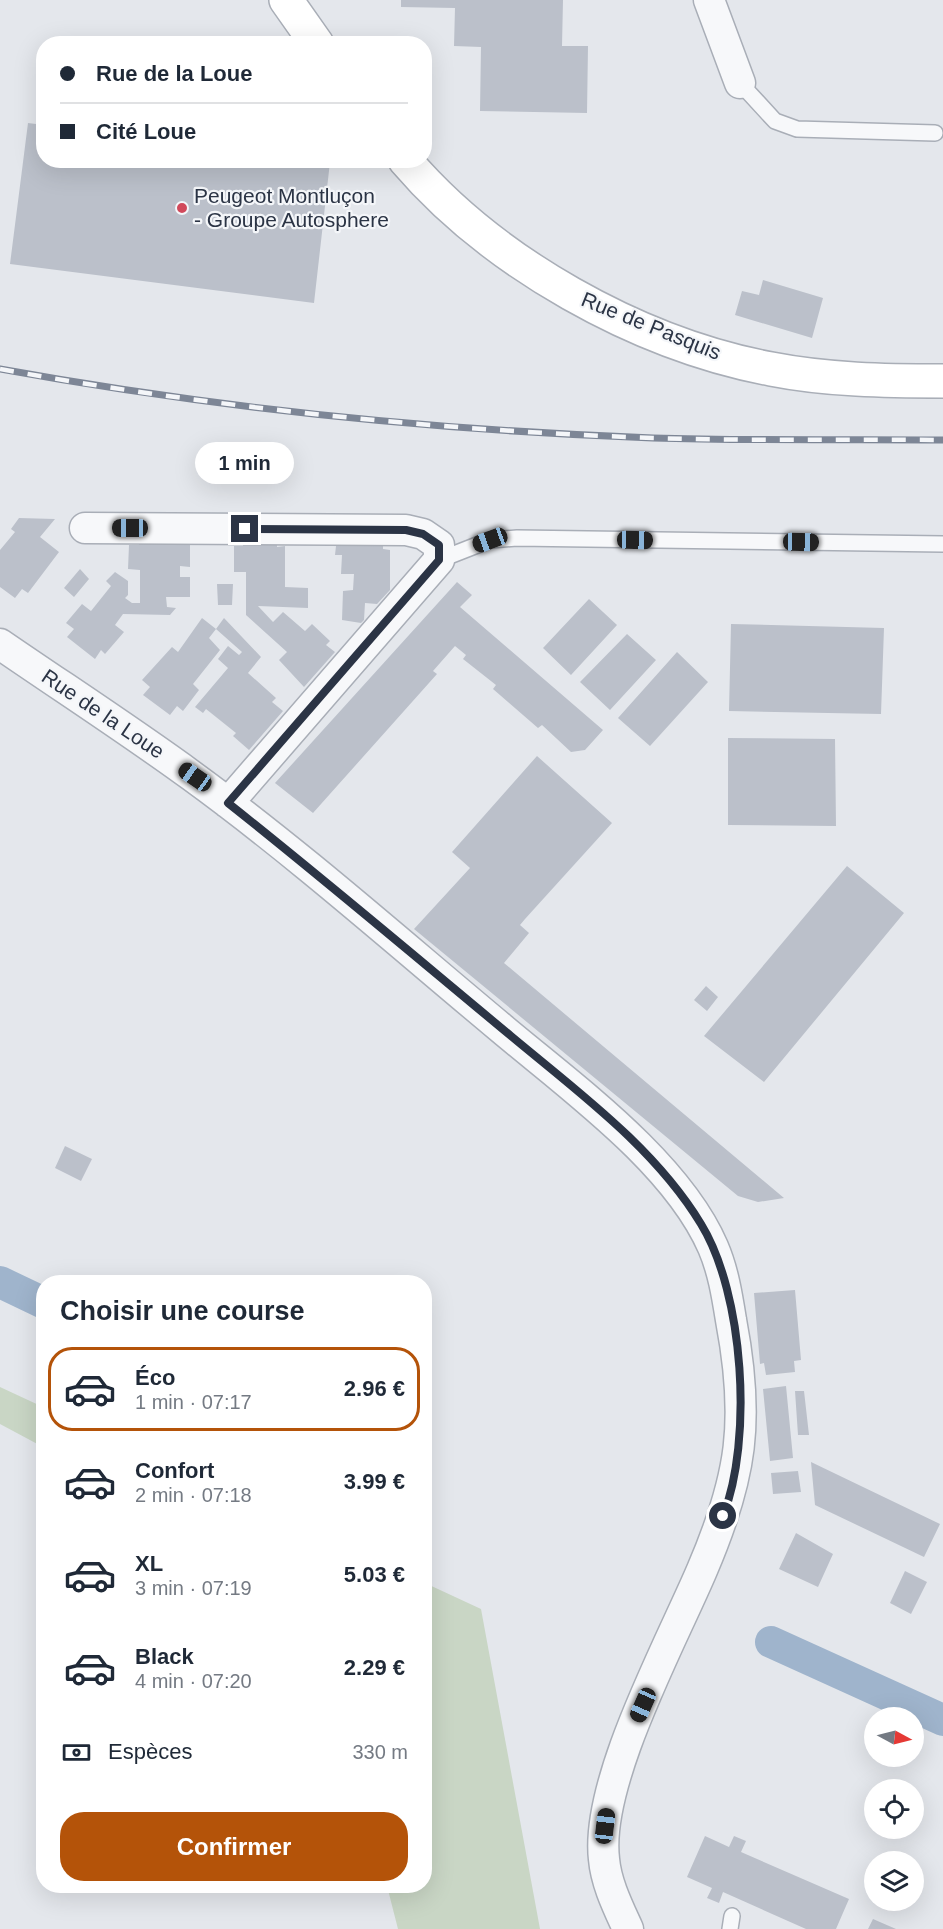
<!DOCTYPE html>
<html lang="fr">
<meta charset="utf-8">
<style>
:root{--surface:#fff;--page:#f6f6f7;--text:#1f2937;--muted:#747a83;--line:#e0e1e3;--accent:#b45309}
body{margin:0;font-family:Helvetica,sans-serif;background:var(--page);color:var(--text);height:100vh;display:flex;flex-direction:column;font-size:22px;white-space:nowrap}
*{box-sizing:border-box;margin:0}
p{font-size:20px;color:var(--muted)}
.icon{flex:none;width:33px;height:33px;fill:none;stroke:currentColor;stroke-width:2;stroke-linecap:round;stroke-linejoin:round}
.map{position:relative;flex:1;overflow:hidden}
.details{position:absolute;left:36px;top:1275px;width:396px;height:618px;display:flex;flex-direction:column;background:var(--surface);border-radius:24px;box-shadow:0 6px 24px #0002}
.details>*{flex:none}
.banner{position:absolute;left:36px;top:36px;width:396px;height:132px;border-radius:24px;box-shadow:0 6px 24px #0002;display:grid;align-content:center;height:132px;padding:0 24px;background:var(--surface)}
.needle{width:39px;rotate:97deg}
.fabs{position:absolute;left:864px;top:1707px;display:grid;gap:12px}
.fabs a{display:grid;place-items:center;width:60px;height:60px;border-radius:50%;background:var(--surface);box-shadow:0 6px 24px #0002;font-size:30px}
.end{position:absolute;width:27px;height:27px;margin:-14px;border:8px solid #2b3445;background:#fff;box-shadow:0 0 0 3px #fff}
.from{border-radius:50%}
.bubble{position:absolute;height:42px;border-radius:21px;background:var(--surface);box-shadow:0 6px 24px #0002;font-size:20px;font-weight:700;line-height:42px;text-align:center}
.car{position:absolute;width:18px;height:36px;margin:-18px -9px;border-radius:8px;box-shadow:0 0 4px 2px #0007;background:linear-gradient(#222 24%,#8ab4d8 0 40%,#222 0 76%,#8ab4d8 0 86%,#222 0)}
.banner b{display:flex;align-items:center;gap:21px;height:57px;font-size:22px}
.banner b+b{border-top:2px solid var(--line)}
.banner i{width:15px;height:15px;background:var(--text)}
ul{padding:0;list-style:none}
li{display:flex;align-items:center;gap:18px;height:84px;margin:0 12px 9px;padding:0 12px;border:3px solid transparent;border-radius:24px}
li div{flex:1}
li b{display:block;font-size:22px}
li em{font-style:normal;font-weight:700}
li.active{border-color:var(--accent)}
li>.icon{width:54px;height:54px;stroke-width:1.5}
h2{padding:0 24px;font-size:27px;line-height:72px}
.pay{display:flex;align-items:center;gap:15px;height:66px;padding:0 24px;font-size:22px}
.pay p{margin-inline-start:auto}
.primary-button{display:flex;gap:12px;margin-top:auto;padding:12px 24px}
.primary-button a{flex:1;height:69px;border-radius:24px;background:var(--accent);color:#fff;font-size:24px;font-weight:700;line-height:69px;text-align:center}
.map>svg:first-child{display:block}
.green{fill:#c9d6c5}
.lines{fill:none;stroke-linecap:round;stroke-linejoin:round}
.canal{stroke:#9fb4cc;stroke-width:32}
.building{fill:#bbc0ca}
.lane-casing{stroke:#a9aeb7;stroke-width:18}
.street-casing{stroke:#a9aeb7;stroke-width:33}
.secondary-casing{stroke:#a9aeb7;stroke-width:36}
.lane{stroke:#f7f8fa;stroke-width:15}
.street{stroke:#f7f8fa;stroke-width:30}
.secondary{stroke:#fff;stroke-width:33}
.rail-casing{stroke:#7d8696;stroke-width:7}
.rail{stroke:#f4f6f9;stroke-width:4.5;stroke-dasharray:14;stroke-linecap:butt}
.route{stroke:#2b3445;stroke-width:8}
.poi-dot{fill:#d1495b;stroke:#f4f6f9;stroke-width:2}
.labels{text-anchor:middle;stroke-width:4.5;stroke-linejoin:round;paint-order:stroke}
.poi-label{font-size:21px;fill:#2b3445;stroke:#f4f6f9;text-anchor:start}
.street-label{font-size:21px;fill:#2b3445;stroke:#f4f6f9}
</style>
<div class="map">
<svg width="943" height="1929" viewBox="0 0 943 1929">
<rect width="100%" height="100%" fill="#e4e7ec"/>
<path class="green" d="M0 1387 43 1407V1447L0 1424Z
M425 1583 481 1609 540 1929H398L387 1886H424Z"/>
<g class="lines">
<path class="canal" d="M0 1282 44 1303
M771 1642 943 1720"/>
</g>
<path class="building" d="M401 0H563L562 46H588L587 113 480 111 481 47 454 46 455 8 401 7Z
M28 123 44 125V160L330 162 314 303 10 264Z
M763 280 823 298 812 338 735 315 742 291 759 295Z
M19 518 55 519 40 537 59 552 28 593 22 589 15 598 0 587V550L15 532 11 529Z
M139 536 190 542V567L180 566V577H190V597H166L167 607 176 608 170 615 123 614 115 625 124 632 105 654 101 650 95 659 67 637 74 629 66 623 82 604 91 611 111 586 106 581 115 572 128 581V595L125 598 132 603H140V570L128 569 129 545H139Z
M243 537 277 538V547L285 546V587L308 588V608L258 606 273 622 283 612 305 631 312 624 330 641 326 645 335 652 304 687 279 660 287 652 246 615V572H234V546H243Z
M337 537 383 538V549L390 550V590L377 604 365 603 364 620 361 623 342 620 343 591 353 590 354 574H341L342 555H335Z
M80 569 89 579 74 597 64 588Z
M457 582 472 595 460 607 603 730 585 750 571 752 542 725 538 728 493 689 496 685 463 659 466 655 455 646 433 671 437 674 313 813 275 783Z
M217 584H233L232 605H218Z
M589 599 617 625 571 675 543 648Z
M202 618 216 629 209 638 220 650 193 684 199 690 183 711 177 706 170 715 143 695 150 687 142 680 172 647 178 652Z
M224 618 261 657 248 673 276 698 272 702 283 711 249 750 233 736 236 733 206 709 203 713 195 707 228 668 218 659 228 646 239 655 242 652 216 629Z
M731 624 884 628 881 714 729 711Z
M627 634 656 660 610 710 580 682Z
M677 652 708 682 650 746 618 718Z
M728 738 835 739 836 826 728 825Z
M537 756 612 823 525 919 520 925 529 933 504 963 784 1198 758 1202 738 1196 414 929 470 868 452 852Z
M847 866 904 913 764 1082 704 1036Z
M706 986 718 997 707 1011 694 1000Z
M65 1146 92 1159 81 1181 55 1168Z
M795 1290 801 1360 794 1361 795 1372 766 1375 764 1363 760 1364 754 1293Z
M786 1386 793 1458 770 1461 763 1389Z
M795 1391H804L809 1435H798Z
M811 1462 940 1524 924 1557 815 1505Z
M798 1471 801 1492 773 1494 771 1473Z
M796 1533 833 1554 818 1587 779 1569Z
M905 1571 927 1582 911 1614 890 1603Z
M705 1836 729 1847 734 1836 746 1841 741 1852 849 1899 836 1929H806L723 1892 719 1903 707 1898 712 1888 687 1877Z
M873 1919 896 1929H868Z"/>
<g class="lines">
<defs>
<path id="lane" d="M740 83 775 121 797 129 935 133
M439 560 490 540 517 538 943 544
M730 1929 732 1916"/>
<path id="street" d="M709 0 740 83
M85 528 406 530 423 534 439 545V560L228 803
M0 644C64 688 129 730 192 776 299 854 399 943 501 1028 571 1087 676 1162 713 1247 723 1270 727 1295 731 1320 750 1420 742 1477 702 1570 671 1643 595 1782 604 1859 606 1883 618 1907 628 1929"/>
<path id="secondary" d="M286 0 317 44
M405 160C493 263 638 344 771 369 827 380 886 381 943 381"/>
</defs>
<use href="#lane" class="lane-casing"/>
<use href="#street" class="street-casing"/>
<use href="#secondary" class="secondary-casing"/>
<use href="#lane" class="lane"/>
<use href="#street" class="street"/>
<use href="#secondary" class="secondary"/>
<defs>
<path id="rail" d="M0 369C215 408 434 430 653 438 749 441 846 439 943 440"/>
</defs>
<use href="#rail" class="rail-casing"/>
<use href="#rail" class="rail"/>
</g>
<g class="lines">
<path class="route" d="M245 529 406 530 423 534 439 545V560L228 803C324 879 417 958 511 1036 578 1092 655 1148 701 1224 744 1294 753 1440 723 1516"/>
</g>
<circle class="poi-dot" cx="182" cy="208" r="6"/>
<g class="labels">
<g class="poi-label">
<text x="194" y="203">Peugeot Montluçon<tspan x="194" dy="24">- Groupe Autosphere</tspan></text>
</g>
<g class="street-label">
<text transform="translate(651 326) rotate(22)" y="7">Rue de Pasquis</text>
<text transform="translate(103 714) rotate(34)" y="7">Rue de la Loue</text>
</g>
</g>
</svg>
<div class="fabs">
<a><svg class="needle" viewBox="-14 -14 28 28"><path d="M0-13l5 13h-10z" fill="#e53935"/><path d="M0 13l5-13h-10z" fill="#747a83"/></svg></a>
<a><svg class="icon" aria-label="locate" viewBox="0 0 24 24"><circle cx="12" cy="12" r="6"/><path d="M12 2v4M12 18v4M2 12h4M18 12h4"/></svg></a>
<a><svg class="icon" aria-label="layers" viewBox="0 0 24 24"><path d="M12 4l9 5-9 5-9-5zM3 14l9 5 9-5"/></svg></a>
</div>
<i class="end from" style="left:723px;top:1516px"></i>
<i class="end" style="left:245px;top:529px"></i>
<div class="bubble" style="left:195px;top:442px;width:99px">1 min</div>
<i class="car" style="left:130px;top:528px;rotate:270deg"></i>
<i class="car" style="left:490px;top:540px;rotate:250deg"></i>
<i class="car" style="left:635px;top:540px;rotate:91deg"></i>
<i class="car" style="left:801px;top:542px;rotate:91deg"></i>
<i class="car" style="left:195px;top:777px;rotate:305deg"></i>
<i class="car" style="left:643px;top:1705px;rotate:204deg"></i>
<i class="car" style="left:605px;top:1826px;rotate:7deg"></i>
<div class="banner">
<b><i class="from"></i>Rue de la Loue</b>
<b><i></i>Cité Loue</b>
</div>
<section class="details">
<h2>Choisir une course</h2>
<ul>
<li class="active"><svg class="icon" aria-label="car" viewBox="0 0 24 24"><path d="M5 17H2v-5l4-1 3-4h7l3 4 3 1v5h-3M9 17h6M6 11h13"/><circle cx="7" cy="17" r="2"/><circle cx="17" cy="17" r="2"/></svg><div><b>Éco</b><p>1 min · 07:17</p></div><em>2.96 €</em></li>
<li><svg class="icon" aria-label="car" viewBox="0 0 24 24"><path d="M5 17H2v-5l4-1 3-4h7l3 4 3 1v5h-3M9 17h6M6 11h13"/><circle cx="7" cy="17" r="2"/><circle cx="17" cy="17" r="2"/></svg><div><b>Confort</b><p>2 min · 07:18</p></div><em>3.99 €</em></li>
<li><svg class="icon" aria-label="car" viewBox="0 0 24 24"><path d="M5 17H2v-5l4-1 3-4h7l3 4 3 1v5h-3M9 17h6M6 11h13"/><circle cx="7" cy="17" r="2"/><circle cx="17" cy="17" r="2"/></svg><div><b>XL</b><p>3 min · 07:19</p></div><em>5.03 €</em></li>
<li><svg class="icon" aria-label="car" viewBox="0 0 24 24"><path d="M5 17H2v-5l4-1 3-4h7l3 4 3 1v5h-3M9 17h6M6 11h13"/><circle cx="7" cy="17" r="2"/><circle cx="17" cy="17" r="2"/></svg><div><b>Black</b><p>4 min · 07:20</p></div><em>2.29 €</em></li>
</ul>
<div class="pay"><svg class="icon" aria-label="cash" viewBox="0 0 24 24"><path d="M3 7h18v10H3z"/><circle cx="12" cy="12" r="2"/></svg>Espèces<p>330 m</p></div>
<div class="primary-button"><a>Confirmer</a></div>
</section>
</div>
